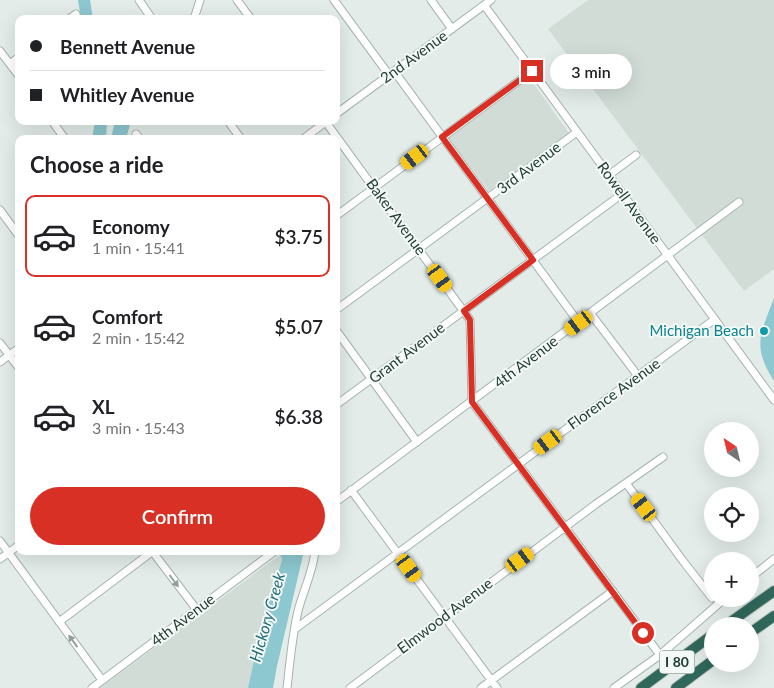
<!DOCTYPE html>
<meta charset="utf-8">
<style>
:root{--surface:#fff;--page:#f2f2f2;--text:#202124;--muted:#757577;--line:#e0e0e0;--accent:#d93025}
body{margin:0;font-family:Lato,sans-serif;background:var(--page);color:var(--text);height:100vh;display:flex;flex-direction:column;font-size:19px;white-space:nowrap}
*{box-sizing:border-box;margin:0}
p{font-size:16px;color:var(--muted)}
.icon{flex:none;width:28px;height:28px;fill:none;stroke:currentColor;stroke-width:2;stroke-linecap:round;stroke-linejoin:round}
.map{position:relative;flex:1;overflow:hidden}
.drawer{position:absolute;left:15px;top:135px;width:325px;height:420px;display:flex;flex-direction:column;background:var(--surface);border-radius:10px;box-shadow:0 5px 20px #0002}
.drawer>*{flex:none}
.guide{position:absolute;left:15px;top:15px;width:325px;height:110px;border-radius:10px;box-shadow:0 5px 20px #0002;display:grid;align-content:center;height:110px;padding:0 15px;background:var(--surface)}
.needle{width:32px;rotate:325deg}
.buttons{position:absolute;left:704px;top:422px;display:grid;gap:10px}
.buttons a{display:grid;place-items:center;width:55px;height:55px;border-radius:50%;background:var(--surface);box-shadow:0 5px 20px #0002;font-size:25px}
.end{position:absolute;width:22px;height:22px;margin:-11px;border:6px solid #d93025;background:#fff;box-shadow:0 0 0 2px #fff}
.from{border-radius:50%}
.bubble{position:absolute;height:35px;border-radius:18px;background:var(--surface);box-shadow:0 5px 20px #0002;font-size:16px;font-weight:600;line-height:35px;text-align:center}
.car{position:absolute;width:15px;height:30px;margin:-15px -8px;border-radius:6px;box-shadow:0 0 4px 1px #0007;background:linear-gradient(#f5c518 24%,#345 0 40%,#f5c518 0 76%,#345 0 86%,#f5c518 0)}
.guide b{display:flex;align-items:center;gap:18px;height:48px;font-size:19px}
.guide b+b{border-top:1px solid var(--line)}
.guide i{width:12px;height:12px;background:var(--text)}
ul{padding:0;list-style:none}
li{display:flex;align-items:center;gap:15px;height:82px;margin:0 10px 8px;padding:0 5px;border:2px solid transparent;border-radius:10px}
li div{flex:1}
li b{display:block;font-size:19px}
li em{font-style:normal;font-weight:600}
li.current{border-color:var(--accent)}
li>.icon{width:45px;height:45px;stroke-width:1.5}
h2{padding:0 15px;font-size:22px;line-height:60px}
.action{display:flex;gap:10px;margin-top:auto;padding:10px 15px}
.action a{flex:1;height:58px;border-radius:30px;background:var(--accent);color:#fff;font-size:20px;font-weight:600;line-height:58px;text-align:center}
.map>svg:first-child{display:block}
.built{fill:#d1dcd7}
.water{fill:#8dc7cf}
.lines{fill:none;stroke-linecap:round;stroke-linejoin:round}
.minor-casing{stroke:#a6b4af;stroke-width:9}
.highway-casing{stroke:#c1c9c6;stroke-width:12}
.minor{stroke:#fff;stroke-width:7}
.highway{stroke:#30685b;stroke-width:10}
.oneway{fill:#919e9a}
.route{stroke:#d93025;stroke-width:6}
.culture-dot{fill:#0f9aa8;stroke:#f3f9f6;stroke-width:2}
.labels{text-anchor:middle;stroke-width:4;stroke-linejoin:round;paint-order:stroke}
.shield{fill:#f3f9f6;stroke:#61756f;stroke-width:1}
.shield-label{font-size:14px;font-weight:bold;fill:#233d35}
.street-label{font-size:15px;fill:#233d35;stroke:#f3f9f6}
.culture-label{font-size:15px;fill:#0d838f;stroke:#f3f9f6;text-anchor:end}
.water-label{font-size:16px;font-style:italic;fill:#1f6b77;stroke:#f3f9f6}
</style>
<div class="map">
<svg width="774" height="688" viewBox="0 0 774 688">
<rect width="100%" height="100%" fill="#e3ece8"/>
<path class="built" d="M588 0H774V269L744 291 548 29Z
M528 76 569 133 489 191 447 136Z
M280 555 282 560 261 628 248 688H100Z"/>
<path class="water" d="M78 0H90L93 19H81Z
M95 121H107L106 139H92Z
M115 121H131L126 139H108L111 138Z
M774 298V381C752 346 760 335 774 298Z
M279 551H304L277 666 273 688H248L261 628 282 560Z"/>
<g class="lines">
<defs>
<path id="minor" d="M139 0 152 19
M237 0 251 19
M334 0 389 75
M431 0 452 29
M484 5 774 400
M69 19 76 14
M194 19 200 0
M0 51 19 76
M10 64 19 57
M394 71 579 323
M336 114 491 0
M52 121 65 139
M228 121 241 139
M325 121 470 320 472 402 660 655
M136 134 140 139
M303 139 327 121
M609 175 636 155
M0 210 19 236
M336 216 532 71
M336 310 577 132
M591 314 638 376
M336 330 417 442
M0 343 19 368
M0 362 19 348
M336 405 622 194
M626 483 683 561 712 598
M351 490 497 688
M336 502 739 202
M0 541 102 680
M152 551 197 610
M0 559 19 545
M750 578 774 559
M59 622 153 551
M295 629 715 319
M92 688 275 551
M287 688C290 662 292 636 298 611 303 591 313 572 315 551
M350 688 596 504 663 457
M481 688 613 591
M614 688 660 655 724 599"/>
<path id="highway" d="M725 626 774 591
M750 633 774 616
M641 688 712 635
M676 688 712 661"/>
</defs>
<use href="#minor" class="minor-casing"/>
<use href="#highway" class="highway-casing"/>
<use href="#minor" class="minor"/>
<use href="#highway" class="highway"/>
</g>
<defs><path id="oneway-solid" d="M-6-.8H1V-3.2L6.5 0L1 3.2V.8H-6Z" transform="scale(1.25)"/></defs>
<g class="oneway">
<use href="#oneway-solid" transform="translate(174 581) rotate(53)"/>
<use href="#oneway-solid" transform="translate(73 641) rotate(-126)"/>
</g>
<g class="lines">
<path class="route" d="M532 71 442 137 533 260 464 311 470 320 472 402 643 633"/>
</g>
<circle class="culture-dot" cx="764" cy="331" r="5"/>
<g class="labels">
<rect class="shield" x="659.5" y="650.5" width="35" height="23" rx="4"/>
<g class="shield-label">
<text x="677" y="667">I 80</text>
</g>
<g class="street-label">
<text transform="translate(414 57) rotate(-36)" y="5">2nd Avenue</text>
<text transform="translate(529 168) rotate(-37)" y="5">3rd Avenue</text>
<text transform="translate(629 203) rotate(54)" y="5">Rowell Avenue</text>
<text transform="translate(396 217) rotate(54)" y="5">Baker Avenue</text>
<text transform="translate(407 353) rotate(-37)" y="5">Grant Avenue</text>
<text transform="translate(526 362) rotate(-37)" y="5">4th Avenue</text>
<text transform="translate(614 394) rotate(-36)" y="5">Florence Avenue</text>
<text transform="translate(445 616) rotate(-37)" y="5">Elmwood Avenue</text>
<text transform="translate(183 620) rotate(-37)" y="5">4th Avenue</text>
</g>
<g class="culture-label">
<text x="754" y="336">Michigan Beach</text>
</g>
<g class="water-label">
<text transform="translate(267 617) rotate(-74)" y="6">Hickory Creek</text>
</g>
</g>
</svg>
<div class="buttons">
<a><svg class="needle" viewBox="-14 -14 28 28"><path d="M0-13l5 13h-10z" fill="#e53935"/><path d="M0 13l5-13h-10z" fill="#757577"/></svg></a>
<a><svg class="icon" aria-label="locate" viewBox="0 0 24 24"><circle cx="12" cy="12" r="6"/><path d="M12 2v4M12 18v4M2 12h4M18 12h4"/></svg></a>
<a>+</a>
<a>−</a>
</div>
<i class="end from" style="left:643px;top:633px"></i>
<i class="end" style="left:532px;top:71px"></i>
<div class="bubble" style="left:550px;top:54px;width:82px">3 min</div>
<i class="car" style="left:415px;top:157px;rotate:233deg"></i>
<i class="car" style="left:440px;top:278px;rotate:144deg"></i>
<i class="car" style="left:579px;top:323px;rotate:234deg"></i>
<i class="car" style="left:548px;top:442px;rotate:234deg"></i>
<i class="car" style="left:644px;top:507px;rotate:323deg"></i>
<i class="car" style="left:520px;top:560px;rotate:54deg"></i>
<i class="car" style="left:409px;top:568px;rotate:144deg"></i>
<div class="guide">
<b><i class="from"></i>Bennett Avenue</b>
<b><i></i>Whitley Avenue</b>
</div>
<section class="drawer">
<h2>Choose a ride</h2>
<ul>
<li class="current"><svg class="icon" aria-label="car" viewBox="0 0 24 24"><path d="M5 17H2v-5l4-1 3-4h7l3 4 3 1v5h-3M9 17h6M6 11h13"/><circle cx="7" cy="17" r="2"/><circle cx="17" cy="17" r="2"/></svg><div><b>Economy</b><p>1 min · 15:41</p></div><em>$3.75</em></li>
<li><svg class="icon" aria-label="car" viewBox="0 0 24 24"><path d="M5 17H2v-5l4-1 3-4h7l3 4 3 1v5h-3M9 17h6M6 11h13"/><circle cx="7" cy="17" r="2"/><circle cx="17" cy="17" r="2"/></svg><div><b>Comfort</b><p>2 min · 15:42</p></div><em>$5.07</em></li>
<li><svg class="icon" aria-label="car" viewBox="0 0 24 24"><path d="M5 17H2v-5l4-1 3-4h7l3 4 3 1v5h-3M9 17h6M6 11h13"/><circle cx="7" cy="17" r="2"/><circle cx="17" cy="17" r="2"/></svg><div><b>XL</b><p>3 min · 15:43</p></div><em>$6.38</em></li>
</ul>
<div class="action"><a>Confirm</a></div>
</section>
</div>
